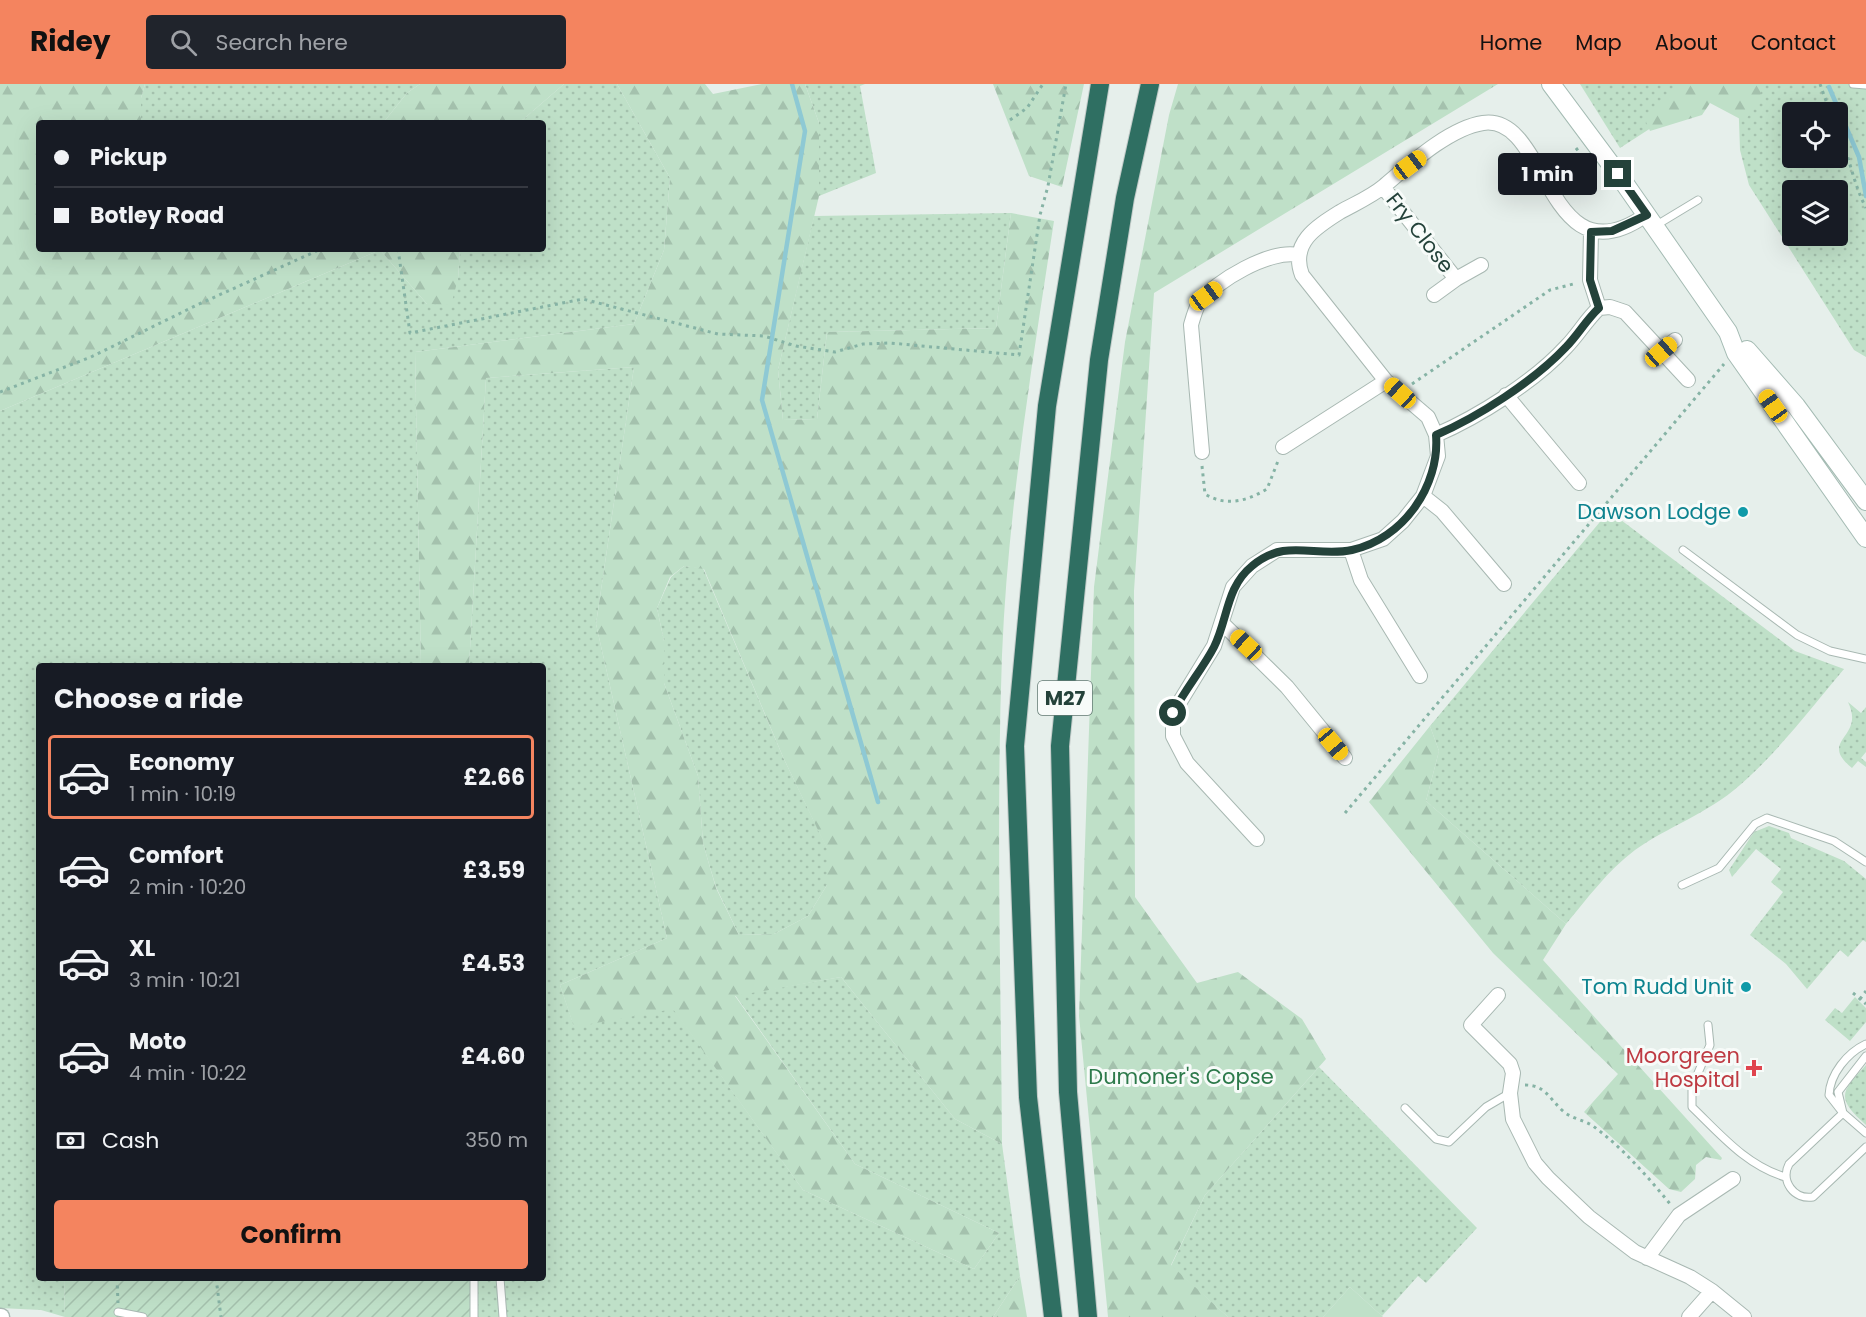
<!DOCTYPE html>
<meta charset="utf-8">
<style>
:root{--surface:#171b24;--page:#20242c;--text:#f1f3f6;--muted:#9ea1a6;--line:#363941;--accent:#f4845f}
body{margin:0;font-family:Poppins,sans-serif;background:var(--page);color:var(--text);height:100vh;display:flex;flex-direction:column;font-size:22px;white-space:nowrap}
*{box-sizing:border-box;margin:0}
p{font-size:20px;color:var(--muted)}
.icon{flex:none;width:33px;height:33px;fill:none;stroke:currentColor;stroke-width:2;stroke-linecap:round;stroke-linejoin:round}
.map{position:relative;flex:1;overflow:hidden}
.drawer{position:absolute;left:36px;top:579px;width:510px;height:618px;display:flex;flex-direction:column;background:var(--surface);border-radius:6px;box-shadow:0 6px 24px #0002}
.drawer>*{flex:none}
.hud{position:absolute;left:36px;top:36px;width:510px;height:132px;border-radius:6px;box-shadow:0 6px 24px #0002;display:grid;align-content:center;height:132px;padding:0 18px;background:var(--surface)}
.fabs{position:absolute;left:1782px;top:18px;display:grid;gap:12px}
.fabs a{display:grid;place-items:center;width:66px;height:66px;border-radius:6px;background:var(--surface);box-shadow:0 6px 24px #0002;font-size:30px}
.end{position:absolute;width:27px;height:27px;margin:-14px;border:8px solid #24423a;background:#fff;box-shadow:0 0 0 3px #fff}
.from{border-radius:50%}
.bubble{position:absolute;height:42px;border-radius:6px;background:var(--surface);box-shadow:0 6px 24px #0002;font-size:20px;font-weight:700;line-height:42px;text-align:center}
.car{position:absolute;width:18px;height:36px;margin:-18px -9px;border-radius:8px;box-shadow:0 0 4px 2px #0007;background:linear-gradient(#f5c518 24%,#345 0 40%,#f5c518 0 76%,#345 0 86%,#f5c518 0)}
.hud b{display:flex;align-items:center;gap:21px;height:57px;font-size:22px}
.hud b+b{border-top:2px solid var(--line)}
.hud i{width:15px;height:15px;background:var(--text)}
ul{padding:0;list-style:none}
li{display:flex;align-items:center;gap:18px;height:84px;margin:0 12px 9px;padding:0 6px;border:3px solid transparent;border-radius:6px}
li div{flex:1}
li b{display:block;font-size:22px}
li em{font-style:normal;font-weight:700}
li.active{border-color:var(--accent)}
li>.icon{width:54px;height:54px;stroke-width:1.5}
h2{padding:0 18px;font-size:27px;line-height:72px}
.pay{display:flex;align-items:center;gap:15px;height:66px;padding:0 18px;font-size:22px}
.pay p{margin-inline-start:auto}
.action{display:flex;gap:12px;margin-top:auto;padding:12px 18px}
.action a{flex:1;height:69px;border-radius:6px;background:var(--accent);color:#111;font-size:24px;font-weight:700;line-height:69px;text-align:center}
header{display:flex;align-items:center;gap:36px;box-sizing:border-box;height:84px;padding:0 30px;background:var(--accent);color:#111}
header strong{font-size:28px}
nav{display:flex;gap:33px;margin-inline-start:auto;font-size:21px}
.search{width:420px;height:54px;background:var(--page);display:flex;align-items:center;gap:15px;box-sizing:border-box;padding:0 21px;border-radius:6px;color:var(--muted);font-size:22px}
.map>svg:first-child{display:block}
.grass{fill:url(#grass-dots);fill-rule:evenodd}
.forest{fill:url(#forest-firs);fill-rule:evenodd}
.park{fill:#bfe0c8}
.garden{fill:url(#garden-furrows)}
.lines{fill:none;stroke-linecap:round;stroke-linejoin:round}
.stream{stroke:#8ec9d4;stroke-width:4.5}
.service-casing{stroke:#a8b8b2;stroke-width:9}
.minor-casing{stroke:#a8b8b2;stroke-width:16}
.tertiary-casing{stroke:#a8b8b2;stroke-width:19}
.secondary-casing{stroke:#a4bbb3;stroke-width:20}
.motorway-casing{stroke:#c2cac8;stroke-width:20}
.path{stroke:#86b3a5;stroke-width:3;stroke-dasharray:3 4.5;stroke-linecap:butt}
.service{stroke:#fff;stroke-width:7}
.minor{stroke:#fff;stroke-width:14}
.tertiary{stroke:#fff;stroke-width:16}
.secondary{stroke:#fff;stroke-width:18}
.motorway{stroke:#2f6f62;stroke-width:18}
.route{stroke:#24423a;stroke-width:8}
.culture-dot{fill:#0f9aa8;stroke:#f7fbf9;stroke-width:2}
.health-dot{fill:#e0444e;stroke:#f7fbf9;stroke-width:2}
.labels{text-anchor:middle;stroke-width:6;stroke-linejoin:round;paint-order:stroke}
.shield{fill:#f7fbf9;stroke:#637a73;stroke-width:1.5}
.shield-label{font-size:20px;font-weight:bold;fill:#24423a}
.street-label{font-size:21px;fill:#24423a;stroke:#f7fbf9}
.culture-label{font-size:21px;fill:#0d838f;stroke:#f7fbf9;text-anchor:end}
.health-label{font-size:21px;fill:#be3a42;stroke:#f7fbf9;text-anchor:end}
.park-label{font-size:21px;fill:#2d7a4b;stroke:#f7fbf9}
</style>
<header>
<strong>Ridey</strong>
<div class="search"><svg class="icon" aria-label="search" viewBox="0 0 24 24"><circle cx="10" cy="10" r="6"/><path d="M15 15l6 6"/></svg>Search here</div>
<nav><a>Home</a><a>Map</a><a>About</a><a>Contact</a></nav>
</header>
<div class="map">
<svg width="1866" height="1233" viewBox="0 0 1866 1233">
<defs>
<pattern id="grass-dots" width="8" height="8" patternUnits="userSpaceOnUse" patternTransform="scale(1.5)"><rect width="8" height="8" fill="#bfe0c8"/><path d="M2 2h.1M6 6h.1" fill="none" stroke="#a4c1ad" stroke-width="1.8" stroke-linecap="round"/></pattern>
<pattern id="forest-firs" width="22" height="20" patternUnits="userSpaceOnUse" patternTransform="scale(1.5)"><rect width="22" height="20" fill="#bfe0c8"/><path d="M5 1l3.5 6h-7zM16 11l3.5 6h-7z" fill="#a4c1ad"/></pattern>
<pattern id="garden-furrows" width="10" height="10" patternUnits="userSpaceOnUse" patternTransform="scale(1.5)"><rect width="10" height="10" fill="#bfe0c8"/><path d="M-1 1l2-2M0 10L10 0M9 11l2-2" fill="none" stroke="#a4c1ad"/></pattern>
</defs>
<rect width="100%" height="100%" fill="#e6efeb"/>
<path class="grass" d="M145 0H420L407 9 383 39H141V14Z
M564 0H617L670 94 664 166 634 240 415 268 421 582H39V1194H64L65 1233 41 1226 0 1224V327L380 166 427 220 458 195 460 165H543V39H519Z
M805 0H865L860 2 876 89 819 112V39Z
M1580 0H1866V273L1854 266 1749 101 1740 66 1738 9 1671 31 1620 64ZM1792 28H1838V74H1792ZM1792 106H1838V152H1792Z
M1011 129 996 244 827 248 817 335 783 336 778 286 814 132Z
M634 283 596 540 667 854 560 901 574 942 673 924 803 1106 974 1185 999 1149 855 1080 735 911 841 893 955 1035 1002 1060 1020 1192 993 1233H478L476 1194H543V582H469L486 294Z
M1609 427 1795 567 1844 585C1811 624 1779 667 1740 701 1707 730 1669 742 1635 766 1608 786 1587 815 1566 840L1426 717 1439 667 1430 642Z
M684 482 703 484 783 673 827 764V801L808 832 774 850 739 851 716 803 709 780 703 759 698 692 664 599V557L657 524 671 493Z
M1848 618 1861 629 1866 623V668L1861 674 1866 678V683L1858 677 1852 684C1817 655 1866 655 1848 618Z
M1769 742 1789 749 1791 754 1844 777 1866 795V858L1863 856 1848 873 1840 866 1807 905 1786 880 1750 851 1783 808 1771 798 1781 785 1756 765 1732 793 1729 786 1754 748Z
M1855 913 1866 924V938L1850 957 1825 936 1835 924 1842 929Z
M1866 981V1041C1836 1014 1840 1009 1866 981Z
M1319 983 1477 1144 1426 1199 1418 1192 1382 1232 1350 1203 1323 1233H1228L1171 1182 1205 1111Z"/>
<path class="forest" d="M0 0H145L141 14V39H39V165H460L458 195 451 221 427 220 380 166 0 327Z
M420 0H564L519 39H383L407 9Z
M617 0H705L713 10 762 0H805L819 39V112L778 286 783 336 817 335 827 248 996 244 1011 129 1054 137C1032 281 1008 425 1002 571 996 734 1001 897 1002 1060L955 1035 841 893 735 912 855 1080 999 1149 974 1185 803 1106 673 925 574 943 560 901 667 854 596 540 634 283 486 294 469 582H421L415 268 634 240 664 166 670 94ZM684 482 704 485 783 673 827 765V801L808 832 774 850 739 851 716 804 709 780 703 759 698 692 664 599V557L657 524 670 493Z
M993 0H1084L1062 103 1029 92Z
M1178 0H1498L1154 209 1134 507 1135 813 1197 899 1238 888 1302 935 1326 975 1205 1111 1171 1181 1228 1233H1108L1079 932 1094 503 1125 258 1169 31Z
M1678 0H1761L1760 18 1744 37 1710 19 1702 31 1650 47 1646 38Z
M1430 642 1439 667 1426 717 1566 840 1543 876 1722 1074 1721 1076 1706 1073 1696 1081 1695 1095 1681 1108 1669 1105 1584 1028 1618 990 1493 869 1369 718Z
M1020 1192 1027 1233H993Z"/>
<path class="park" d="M1350 1203 1382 1232 1383 1233H1323Z"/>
<path class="garden" d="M64 1194H476L478 1233H65Z"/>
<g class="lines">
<path class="stream" d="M792 0 805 47 762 316 878 718
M1829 3 1859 73 1866 112"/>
<defs>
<path id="service" d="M1853 0 1866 1
M1655 142 1698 116
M1683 466 1797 551 1830 567 1866 575
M1682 801 1719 784 1755 740 1767 734 1834 757 1866 778
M1708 941 1710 961 1692 1003V1023C1721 1051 1746 1081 1785 1093
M1866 960C1847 969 1830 990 1829 1011L1843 1029 1789 1080C1780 1097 1794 1116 1813 1113L1866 1063
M1866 972 1838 1008 1843 1029 1866 1049
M1405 1024 1436 1055 1449 1058 1486 1023 1510 1009
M474 1194V1233
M500 1194 503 1233
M118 1228 143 1233"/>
<path id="minor" d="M1383 103 1456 195 1434 211
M1591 148 1590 196 1599 224
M1456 195 1481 181
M1599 224 1610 223 1625 228 1688 296
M1661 268 1675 256
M1506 311 1579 399
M1436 351C1478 333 1535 297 1566 263 1578 251 1586 236 1599 224
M1283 363 1386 297
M1202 368 1191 241C1193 234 1195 226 1199 219 1215 197 1271 165 1298 171
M1423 412 1442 427 1504 500
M1351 466 1361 496 1420 592
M1222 539 1287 603 1345 674
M1257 755 1187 679 1173 652V629L1214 562 1233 503 1252 482 1277 466H1351L1383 455 1403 437 1423 412 1438 372 1436 351 1428 333 1386 297 1302 191C1290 159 1316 143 1340 128 1354 120 1371 113 1384 102 1409 81 1449 44 1483 39 1549 29 1546 201 1646 131
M1498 911 1471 941 1510 980 1513 989 1510 1009 1513 1035 1535 1079 1548 1094 1589 1133 1635 1168 1690 1193 1712 1207 1744 1233
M1647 1174 1679 1131 1733 1095
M1689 1233 1712 1207"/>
<path id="tertiary" d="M0 1233H1"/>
<path id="secondary" d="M1551 0 1618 90 1728 248 1736 269 1866 454
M1747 266 1796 322 1866 417"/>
<path id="motorway" d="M1053 1233 1028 1013 1015 662 1047 322 1100 0
M1088 1233 1068 1008 1060 662 1099 276 1125 114 1150 0"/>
</defs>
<use href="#service" class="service-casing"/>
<use href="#minor" class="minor-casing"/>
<use href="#tertiary" class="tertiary-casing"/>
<use href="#secondary" class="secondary-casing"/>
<use href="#motorway" class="motorway-casing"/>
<path class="path" d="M1820 0 1830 28
M1010 36 1027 24 1043 0
M1838 45C1849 71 1853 99 1866 124
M1576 64 1585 76
M398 165 410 249 583 215 718 250 764 252 796 262 835 268 863 260 890 259 1019 271 1040 131 1048 102 1066 0
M1412 300 1550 206 1577 199
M0 308 91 273 197 221 321 165
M1202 382 1205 410C1226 423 1247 417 1267 405L1278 377
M1345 729 1724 280
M1853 909 1866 920
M1860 915 1866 907
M1525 1001C1546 1001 1550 1016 1564 1028 1573 1035 1584 1036 1593 1042 1623 1064 1648 1093 1671 1121
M117 1194 118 1219
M216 1194 221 1233"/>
<use href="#service" class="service"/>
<use href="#minor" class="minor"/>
<use href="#tertiary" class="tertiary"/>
<use href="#secondary" class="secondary"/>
<use href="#motorway" class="motorway"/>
</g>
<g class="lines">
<path class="route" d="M1173 629C1185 605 1202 586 1214 563 1228 535 1226 503 1252 482 1286 453 1315 474 1352 466 1403 455 1440 402 1436 351 1478 333 1534 297 1566 263 1578 251 1586 236 1599 224L1590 196 1591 148 1612 147 1647 131 1618 90"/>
</g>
<g class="culture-dot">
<circle cx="1743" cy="428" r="6"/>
<circle cx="1746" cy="903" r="6"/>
</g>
<path class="health-dot" d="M1751 975h6v6h6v6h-6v6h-6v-6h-6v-6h6z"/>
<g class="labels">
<rect class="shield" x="1038" y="597" width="54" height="34" rx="4.5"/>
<g class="shield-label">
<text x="1065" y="621">M27</text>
</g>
<g class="street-label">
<text transform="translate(1420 149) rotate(52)" y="7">Fry Close</text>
</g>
<g class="culture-label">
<text x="1731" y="435">Dawson Lodge</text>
<text x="1734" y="910">Tom Rudd Unit</text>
</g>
<g class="health-label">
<text x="1740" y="979">Moorgreen<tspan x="1740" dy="24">Hospital</tspan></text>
</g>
<g class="park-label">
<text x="1181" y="1000">Dumoner's Copse</text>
</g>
</g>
</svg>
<div class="fabs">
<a><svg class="icon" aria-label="locate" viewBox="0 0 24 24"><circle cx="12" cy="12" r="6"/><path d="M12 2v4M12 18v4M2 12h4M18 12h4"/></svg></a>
<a><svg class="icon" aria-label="layers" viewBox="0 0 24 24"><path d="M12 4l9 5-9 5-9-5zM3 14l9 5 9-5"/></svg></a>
</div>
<i class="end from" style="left:1173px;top:629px"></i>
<i class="end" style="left:1618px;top:90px"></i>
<div class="bubble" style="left:1498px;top:69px;width:99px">1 min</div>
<i class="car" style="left:1410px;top:81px;rotate:53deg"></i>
<i class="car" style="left:1206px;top:212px;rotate:54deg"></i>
<i class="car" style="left:1661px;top:268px;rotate:49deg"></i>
<i class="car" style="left:1400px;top:309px;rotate:312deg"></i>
<i class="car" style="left:1773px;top:322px;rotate:325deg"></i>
<i class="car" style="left:1246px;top:561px;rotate:313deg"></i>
<i class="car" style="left:1333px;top:660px;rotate:140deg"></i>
<div class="hud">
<b><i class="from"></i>Pickup</b>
<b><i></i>Botley Road</b>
</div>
<section class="drawer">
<h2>Choose a ride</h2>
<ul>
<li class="active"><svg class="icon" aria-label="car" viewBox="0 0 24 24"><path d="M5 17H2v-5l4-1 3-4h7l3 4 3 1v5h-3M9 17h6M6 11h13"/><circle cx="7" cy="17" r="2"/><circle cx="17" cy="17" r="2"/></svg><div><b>Economy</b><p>1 min · 10:19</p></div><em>£2.66</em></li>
<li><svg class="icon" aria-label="car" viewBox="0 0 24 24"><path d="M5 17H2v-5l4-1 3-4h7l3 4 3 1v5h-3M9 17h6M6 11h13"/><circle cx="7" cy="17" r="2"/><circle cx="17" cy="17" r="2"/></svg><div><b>Comfort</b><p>2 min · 10:20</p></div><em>£3.59</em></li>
<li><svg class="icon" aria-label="car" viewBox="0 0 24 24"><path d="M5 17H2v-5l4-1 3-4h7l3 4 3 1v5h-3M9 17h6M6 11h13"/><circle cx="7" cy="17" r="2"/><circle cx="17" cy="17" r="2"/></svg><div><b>XL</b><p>3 min · 10:21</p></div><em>£4.53</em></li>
<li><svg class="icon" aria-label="car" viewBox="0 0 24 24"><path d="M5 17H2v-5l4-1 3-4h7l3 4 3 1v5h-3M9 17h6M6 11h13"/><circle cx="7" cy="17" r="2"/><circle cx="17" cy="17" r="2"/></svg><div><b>Moto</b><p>4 min · 10:22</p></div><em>£4.60</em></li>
</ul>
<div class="pay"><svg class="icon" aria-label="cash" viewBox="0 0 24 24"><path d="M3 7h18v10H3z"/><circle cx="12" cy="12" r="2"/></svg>Cash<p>350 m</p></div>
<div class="action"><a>Confirm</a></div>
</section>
</div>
